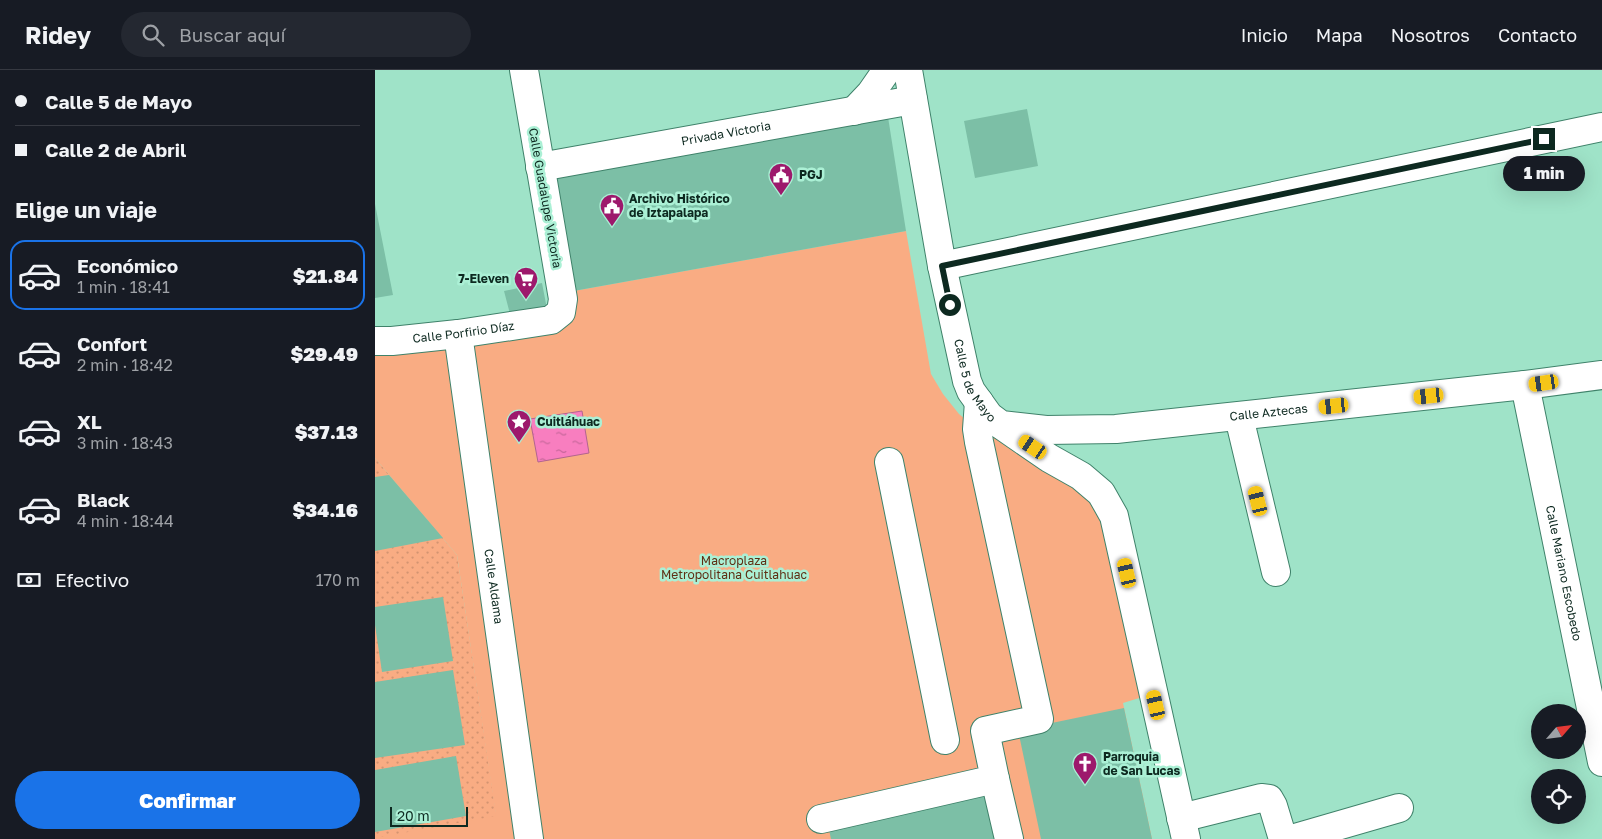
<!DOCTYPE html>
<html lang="es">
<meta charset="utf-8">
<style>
:root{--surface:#171b24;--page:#242831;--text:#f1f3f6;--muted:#9ea1a6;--line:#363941;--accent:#1a73e8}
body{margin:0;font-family:"Golos Text",sans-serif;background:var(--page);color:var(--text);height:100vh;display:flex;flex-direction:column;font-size:19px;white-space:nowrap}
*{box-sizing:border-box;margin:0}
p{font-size:16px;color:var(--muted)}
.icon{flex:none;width:28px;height:28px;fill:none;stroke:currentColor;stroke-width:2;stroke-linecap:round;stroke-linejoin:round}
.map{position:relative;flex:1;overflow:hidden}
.details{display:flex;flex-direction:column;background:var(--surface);width:375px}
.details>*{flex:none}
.banner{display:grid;align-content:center;height:110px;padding:0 15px;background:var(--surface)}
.needle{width:32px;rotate:62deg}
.buttons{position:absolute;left:1156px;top:634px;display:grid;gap:10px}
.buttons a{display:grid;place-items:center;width:55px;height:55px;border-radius:50%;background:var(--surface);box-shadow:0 5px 20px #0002;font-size:25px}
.scale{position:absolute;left:15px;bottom:12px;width:78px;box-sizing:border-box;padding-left:5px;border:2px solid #0d2920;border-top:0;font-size:14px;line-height:18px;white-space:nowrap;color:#0d2920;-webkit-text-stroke:4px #abf0d5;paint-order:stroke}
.end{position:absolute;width:22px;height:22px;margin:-11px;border:6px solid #0d2920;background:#fff;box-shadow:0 0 0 2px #fff}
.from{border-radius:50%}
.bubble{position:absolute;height:35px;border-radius:18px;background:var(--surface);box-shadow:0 5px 20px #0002;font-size:16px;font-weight:800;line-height:35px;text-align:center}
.car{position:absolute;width:15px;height:30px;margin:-15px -8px;border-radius:6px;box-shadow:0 0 4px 1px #0007;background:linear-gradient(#f5c518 24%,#345 0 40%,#f5c518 0 76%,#345 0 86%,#f5c518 0)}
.banner b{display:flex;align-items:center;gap:18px;height:48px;font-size:19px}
.banner b+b{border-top:1px solid var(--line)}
.banner i{width:12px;height:12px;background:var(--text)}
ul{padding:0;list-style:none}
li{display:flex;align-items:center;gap:15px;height:70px;margin:0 10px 8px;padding:0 5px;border:2px solid transparent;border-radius:15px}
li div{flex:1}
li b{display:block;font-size:19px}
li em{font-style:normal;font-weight:800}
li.selected{border-color:var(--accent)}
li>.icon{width:45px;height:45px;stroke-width:1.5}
h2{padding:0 15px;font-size:22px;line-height:60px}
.pay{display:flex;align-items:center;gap:12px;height:55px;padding:0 15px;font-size:19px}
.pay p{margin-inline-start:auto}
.primary-button{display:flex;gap:10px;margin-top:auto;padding:10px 15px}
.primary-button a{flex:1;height:58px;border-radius:30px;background:var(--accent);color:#fff;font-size:20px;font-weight:800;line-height:58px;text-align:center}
header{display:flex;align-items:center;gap:30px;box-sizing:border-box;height:70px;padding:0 25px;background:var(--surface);border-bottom:1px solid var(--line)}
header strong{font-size:24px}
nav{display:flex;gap:28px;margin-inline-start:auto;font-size:18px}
.search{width:350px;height:45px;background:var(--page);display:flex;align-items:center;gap:12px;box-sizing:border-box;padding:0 18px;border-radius:28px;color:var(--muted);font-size:19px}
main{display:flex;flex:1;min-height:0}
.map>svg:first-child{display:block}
.grass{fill:url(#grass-dots)}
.park{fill:#f9ac83}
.water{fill:url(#water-ripples);stroke:#b2648f}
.building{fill:#7cbfa6}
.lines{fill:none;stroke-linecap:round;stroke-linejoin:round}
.minor-casing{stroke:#3f826a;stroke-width:30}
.minor{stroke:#fff;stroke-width:28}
.route{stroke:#0d2920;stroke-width:6}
.labels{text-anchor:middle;stroke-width:5;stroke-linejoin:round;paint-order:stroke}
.street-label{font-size:12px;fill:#0d2920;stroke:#abf0d5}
.poi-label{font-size:12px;font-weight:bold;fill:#0d2920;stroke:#abf0d5;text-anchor:start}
.park-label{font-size:12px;fill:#5e2f14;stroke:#abf0d5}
</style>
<header>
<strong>Ridey</strong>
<div class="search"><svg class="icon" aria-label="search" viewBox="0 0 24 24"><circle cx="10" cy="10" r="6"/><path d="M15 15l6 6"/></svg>Buscar aquí</div>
<nav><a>Inicio</a><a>Mapa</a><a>Nosotros</a><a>Contacto</a></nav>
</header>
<main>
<section class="details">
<div class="banner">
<b><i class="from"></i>Calle 5 de Mayo</b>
<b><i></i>Calle 2 de Abril</b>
</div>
<h2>Elige un viaje</h2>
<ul>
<li class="selected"><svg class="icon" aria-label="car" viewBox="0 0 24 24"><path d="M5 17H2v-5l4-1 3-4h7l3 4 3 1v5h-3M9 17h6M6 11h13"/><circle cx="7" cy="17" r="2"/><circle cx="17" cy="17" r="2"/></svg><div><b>Económico</b><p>1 min · 18:41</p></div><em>$21.84</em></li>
<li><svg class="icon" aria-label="car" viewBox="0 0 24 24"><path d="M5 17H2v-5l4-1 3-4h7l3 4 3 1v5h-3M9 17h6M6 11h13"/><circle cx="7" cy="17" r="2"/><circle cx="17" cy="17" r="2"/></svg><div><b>Confort</b><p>2 min · 18:42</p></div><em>$29.49</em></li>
<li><svg class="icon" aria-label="car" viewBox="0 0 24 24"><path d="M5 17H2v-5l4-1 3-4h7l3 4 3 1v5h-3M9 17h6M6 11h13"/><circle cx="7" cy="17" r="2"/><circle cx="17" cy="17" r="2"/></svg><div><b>XL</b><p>3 min · 18:43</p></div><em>$37.13</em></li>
<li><svg class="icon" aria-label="car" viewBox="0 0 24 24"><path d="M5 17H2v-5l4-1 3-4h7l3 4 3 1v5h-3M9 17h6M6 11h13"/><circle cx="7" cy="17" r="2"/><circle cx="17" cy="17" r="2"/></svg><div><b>Black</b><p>4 min · 18:44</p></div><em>$34.16</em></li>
</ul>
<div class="pay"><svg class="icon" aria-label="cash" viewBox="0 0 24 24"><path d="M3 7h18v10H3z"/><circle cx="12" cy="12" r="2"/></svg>Efectivo<p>170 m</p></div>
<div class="primary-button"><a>Confirmar</a></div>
</section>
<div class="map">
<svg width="1227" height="769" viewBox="0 0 1227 769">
<defs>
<pattern id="grass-dots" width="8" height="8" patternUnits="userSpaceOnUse" patternTransform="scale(1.25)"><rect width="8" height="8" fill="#f9ac83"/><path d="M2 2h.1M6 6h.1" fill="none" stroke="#d49471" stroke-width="1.8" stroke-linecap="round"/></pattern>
<pattern id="water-ripples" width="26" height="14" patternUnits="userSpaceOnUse" patternTransform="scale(1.25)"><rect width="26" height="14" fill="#f87ebf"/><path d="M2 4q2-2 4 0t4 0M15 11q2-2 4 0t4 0" fill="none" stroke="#c7679b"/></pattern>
</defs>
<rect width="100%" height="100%" fill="#9fe3c8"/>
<path class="grass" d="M0 388 82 485 125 769H0Z"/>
<path class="park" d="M531 161 556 304 568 324 584 344 602 359 623 368 720 427 774 625 748 633 777 769H0V768L121 746 82 485 0 388V280L186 257 193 222Z"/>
<path class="water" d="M207 341 214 383 163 392 155 349Z"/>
<path class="building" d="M652 39 663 96 600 108 589 51Z
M513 47 531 161 193 222 174 110Z
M0 134 18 225 0 228Z
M167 213 172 239 135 244 129 221Z
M14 405 68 468 0 481V407Z
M68 527 78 591 7 602 0 555V537Z
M78 600 90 675 0 688V612Z
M749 638 777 769H666L643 660Z
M81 686 91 746 0 762V700Z
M619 719 631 769H456L453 755Z"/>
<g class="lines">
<defs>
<g id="minor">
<path id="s1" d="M533 0 567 196 592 311 596 321 614 346 626 355 671 360 741 359 1150 315 1227 305"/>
<path d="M479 41 496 23 512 0"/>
<path id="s2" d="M165 97 538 30"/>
<path d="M567 196 1227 57"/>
<path id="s3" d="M83 264 154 769"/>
<path id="s4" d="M0 271H17L83 264 176 250 186 242 188 229 149 0"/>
<path id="s5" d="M1150 315 1227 692"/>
<path d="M864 347 901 502"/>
<path d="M629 357 674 388 706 406 726 423 739 446 811 769"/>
<path d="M514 392 570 670"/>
<path d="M620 709 634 769"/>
<path d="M806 748 886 728 894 729 898 736 908 769"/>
<path d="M446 749 620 709 610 661 664 649 604 372 602 359 604 332"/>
<path d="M917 769 1024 738"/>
</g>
</defs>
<use href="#minor" class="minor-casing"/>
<use href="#minor" class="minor"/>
</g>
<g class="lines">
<path class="route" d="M575 235 567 196 1169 69"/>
</g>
<defs>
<symbol id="civic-pin" viewBox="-11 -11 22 30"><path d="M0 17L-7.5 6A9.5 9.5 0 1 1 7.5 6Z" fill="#9d196c" stroke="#abf0d5"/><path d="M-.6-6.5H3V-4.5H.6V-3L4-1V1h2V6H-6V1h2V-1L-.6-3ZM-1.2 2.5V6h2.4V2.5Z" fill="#fff"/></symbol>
<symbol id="supermarket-pin" viewBox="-11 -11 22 30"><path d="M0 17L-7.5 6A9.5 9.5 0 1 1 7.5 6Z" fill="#9d196c" stroke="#abf0d5"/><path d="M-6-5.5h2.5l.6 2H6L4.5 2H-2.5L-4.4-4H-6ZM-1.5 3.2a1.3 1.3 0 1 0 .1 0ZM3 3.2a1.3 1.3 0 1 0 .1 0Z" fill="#fff"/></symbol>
<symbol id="sight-pin" viewBox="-11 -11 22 30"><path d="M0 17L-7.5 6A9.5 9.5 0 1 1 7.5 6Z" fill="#9d196c" stroke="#abf0d5"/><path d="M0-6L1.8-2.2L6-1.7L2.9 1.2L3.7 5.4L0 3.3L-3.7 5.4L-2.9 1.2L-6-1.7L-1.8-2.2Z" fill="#fff"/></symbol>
<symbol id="church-pin" viewBox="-11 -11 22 30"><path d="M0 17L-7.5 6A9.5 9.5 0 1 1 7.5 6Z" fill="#9d196c" stroke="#abf0d5"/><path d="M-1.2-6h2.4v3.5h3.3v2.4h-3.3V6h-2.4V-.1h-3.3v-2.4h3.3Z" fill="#fff"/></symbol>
</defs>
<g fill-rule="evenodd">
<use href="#civic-pin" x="392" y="91" width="28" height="38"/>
<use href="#civic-pin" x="223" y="122" width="28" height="38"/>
<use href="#supermarket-pin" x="137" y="195" width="28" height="38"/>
<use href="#sight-pin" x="130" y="338" width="28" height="38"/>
<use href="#church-pin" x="696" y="680" width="28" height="38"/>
</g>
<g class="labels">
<g class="street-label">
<text dy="4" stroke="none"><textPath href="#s2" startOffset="189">Privada Victoria</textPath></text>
<text transform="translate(170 128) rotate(80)" y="4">Calle Guadalupe Victoria</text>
<text dy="4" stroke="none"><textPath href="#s4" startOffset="89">Calle Porfirio Díaz</textPath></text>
<text dy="4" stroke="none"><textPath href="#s1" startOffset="319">Calle 5 de Mayo</textPath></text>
<text dy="4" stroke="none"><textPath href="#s1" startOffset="642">Calle Aztecas</textPath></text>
<text dy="4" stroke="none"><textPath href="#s5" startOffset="192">Calle Mariano Escobedo</textPath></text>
<text dy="4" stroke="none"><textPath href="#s3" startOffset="255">Calle Aldama</textPath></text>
</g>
<g class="poi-label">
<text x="424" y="109">PGJ</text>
<text x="254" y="133">Archivo Histórico<tspan x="254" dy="14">de Iztapalapa</tspan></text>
<text x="134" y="213" text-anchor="end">7-Eleven</text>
<text x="162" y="356">Cuitláhuac</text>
<text x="728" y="691">Parroquia<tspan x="728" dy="14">de San Lucas</tspan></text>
</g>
<g class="park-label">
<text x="359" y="495">Macroplaza<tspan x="359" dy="14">Metropolitana Cuitlahuac</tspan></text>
</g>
</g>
</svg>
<div class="buttons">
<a><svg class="needle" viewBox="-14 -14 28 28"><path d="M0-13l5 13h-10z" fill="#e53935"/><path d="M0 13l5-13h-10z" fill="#9ea1a6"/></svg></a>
<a><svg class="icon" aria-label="locate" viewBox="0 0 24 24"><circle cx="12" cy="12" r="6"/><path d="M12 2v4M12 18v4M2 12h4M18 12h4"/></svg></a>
</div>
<div class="scale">20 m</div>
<i class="end from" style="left:575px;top:235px"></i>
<i class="end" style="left:1169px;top:69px"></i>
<div class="bubble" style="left:1128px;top:86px;width:82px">1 min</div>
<i class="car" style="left:1169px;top:313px;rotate:262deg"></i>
<i class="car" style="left:1054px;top:326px;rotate:264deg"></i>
<i class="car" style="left:959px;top:336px;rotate:264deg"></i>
<i class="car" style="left:658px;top:377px;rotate:304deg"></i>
<i class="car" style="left:883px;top:431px;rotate:346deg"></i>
<i class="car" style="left:752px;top:503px;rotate:347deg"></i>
<i class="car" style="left:781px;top:635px;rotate:347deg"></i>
</div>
</main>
